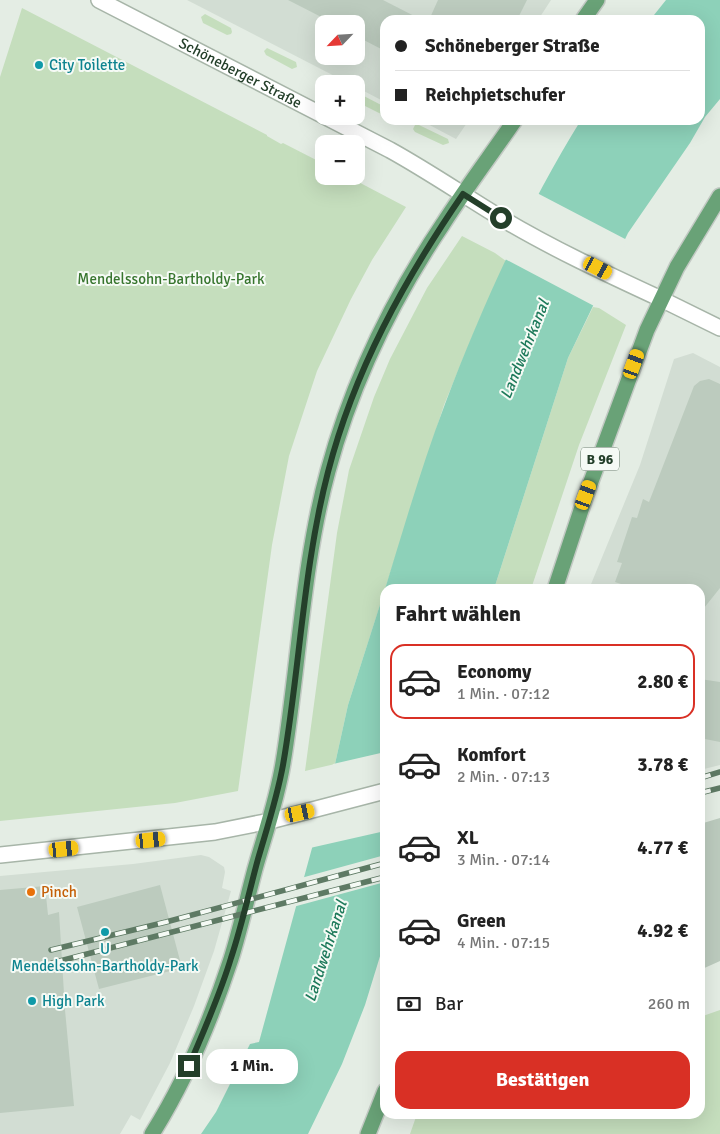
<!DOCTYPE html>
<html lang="de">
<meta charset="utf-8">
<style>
:root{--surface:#fff;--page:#f6f6f6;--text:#222;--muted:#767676;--line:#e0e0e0;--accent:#d93025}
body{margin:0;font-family:Signika,sans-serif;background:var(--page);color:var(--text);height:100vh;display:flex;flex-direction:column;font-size:19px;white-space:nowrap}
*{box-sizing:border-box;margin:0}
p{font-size:16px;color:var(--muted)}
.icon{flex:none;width:28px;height:28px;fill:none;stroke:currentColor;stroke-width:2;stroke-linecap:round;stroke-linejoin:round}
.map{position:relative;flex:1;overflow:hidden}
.side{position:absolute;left:380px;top:584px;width:325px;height:535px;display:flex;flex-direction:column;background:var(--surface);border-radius:15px;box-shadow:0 5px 20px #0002}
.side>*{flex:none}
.top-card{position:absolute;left:380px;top:15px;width:325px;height:110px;border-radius:15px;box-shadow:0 5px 20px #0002;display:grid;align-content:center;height:110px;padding:0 15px;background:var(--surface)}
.needle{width:32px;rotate:245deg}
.tools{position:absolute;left:315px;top:15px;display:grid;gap:10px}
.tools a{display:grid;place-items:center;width:50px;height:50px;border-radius:10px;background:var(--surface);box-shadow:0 5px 20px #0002;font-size:25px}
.end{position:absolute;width:22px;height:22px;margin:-11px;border:6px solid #243f2a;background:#fff;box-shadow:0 0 0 2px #fff}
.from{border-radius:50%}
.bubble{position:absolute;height:35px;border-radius:15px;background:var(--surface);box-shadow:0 5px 20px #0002;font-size:16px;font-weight:800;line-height:35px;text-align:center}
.car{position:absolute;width:15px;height:30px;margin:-15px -8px;border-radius:6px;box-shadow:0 0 4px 1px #0007;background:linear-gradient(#f5c518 24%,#345 0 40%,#f5c518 0 76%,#345 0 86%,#f5c518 0)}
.top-card b{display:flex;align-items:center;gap:18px;height:48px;font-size:19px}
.top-card b+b{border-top:1px solid var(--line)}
.top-card i{width:12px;height:12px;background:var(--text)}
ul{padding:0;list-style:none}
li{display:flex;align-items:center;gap:15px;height:75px;margin:0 10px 8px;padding:0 5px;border:2px solid transparent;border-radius:15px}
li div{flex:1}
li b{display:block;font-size:19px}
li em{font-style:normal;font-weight:800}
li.selected{border-color:var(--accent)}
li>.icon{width:45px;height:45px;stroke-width:1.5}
h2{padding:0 15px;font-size:22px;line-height:60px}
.pay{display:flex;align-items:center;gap:12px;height:55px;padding:0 15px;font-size:19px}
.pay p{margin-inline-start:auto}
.cta{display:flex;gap:10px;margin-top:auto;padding:10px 15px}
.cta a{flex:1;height:58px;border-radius:15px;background:var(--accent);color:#fff;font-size:20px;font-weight:800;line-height:58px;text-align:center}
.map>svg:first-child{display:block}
.built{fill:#d2ddd3;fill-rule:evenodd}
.green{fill:#c5debd}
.water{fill:#8dd1b9}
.pier{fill:#e4ede4}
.building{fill:#bccbbe}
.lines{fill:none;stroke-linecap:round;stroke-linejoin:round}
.minor-casing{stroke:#a7b5a8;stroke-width:18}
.tertiary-casing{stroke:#a7b5a8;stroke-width:18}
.primary-casing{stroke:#c2c9c3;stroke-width:18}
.minor{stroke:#fff;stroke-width:15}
.tertiary{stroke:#fff;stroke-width:15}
.primary{stroke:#69a277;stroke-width:15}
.rail-casing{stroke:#5e7a64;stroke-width:5.5}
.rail{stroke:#f5faf5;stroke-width:4;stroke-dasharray:11;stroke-linecap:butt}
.route{stroke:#243f2a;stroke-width:6}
.culture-dot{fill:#0f9aa8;stroke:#f5faf5;stroke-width:2}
.food-dot{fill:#e8710a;stroke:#f5faf5;stroke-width:2}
.labels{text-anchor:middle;stroke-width:4;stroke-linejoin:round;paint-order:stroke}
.shield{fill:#f5faf5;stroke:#637767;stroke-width:1}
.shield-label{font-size:14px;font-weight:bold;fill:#243f2a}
.culture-label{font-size:15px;fill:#0d838f;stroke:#f5faf5;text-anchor:start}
.street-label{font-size:15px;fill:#243f2a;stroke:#f5faf5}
.park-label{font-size:15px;fill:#37752e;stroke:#f5faf5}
.food-label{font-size:15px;fill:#c56008;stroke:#f5faf5;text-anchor:start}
.water-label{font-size:16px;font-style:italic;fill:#1e7a5b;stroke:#f5faf5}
</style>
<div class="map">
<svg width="720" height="1134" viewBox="0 0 720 1134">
<rect width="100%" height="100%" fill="#e4ede4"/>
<path class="built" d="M187 0H551L538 20H385V102L356 87V84H350ZM324 24H356V56H324Z
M420 120H469L456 139Z
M693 353 720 367V765L700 770V589H589L640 465 674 359Z
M201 855 209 857 224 867 225 872 222 888 231 891 214 951 194 1006 170 1063 140 1120 131 1115 120 1134H0V876L133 864Z"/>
<path class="green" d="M22 8 267 135V136L281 144 283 143 324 164V176H347L406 207 372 260 351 299 317 371 289 456 272 545 238 791 175 803 0 821V77Z
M205 14 231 28 232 32 231 34 227 35 203 23 201 17Z
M267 48 296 62 297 67 292 69 266 55 264 51Z
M360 94 385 107V116L357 102 356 96Z
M415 125H419L448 139 449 143 443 145 415 132 413 129Z
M462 236 495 253 506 261 477 325 444 405 348 705 335 764 305 771 337 533 349 470 374 397 390 359 427 288Z
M593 307 599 308 626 325 579 445 531 589H494L568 358Z
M720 1010V1134H410L417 1114H700V1017Z"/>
<path class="water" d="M666 0H720V99L705 117 690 143 628 233 568 358 494 589H385C404 527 422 465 445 404 482 306 526 209 581 120H700V20H650Z
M385 589V940L365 1005 342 1064 308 1134H201L216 1112 250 1044 259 1042 335 764 348 705Z"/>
<path class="pier" d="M537 193 627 240 596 307 505 259Z
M385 752V831L310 848 333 764Z
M385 855V882L293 907 301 878Z"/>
<path class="building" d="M288 0H383L422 20H385V51L356 36V24H335Z
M438 0H527L517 20H429Z
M709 379 720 384V588L700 613V589H623L624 585 615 582 622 563 617 562 632 517 637 518 643 499 649 502 694 386 700 381Z
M700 679 720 682V742L700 738Z
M720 818V961L700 970V824Z
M160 885 182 968 99 989 77 907Z
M45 886 48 915 59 912 65 1010 74 1106 0 1113V890Z"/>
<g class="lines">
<defs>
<path id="minor" d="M661 299 720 328
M0 855 215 832 270 821 385 791"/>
<g id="tertiary">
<path id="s1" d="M99 0 390 150C428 171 463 195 501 218 551 248 607 274 661 299"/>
</g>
<path id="primary" d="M583 20 597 0
M555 589 586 495 647 330 677 267 720 196
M152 1134C186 1080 211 1020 231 959 240 930 247 899 255 869 265 834 277 800 283 763 299 666 302 566 328 471 352 382 392 300 443 224 466 188 491 155 515 120
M368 1134 385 1091"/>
</defs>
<use href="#minor" class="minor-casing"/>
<use href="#tertiary" class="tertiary-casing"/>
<use href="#primary" class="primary-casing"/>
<use href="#minor" class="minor"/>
<use href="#tertiary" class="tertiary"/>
<use href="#primary" class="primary"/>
<defs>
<path id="rail" d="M700 778 720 772
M700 793 720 788
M51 950 166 922 385 863
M52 963 385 877"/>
</defs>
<use href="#rail" class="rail-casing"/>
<use href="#rail" class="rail"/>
</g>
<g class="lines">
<path class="route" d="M189 1066C204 1030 220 995 231 958 242 925 249 892 258 859 267 828 277 798 283 765 300 668 303 568 328 472 354 371 404 280 463 194L501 218"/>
</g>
<g class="culture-dot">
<circle cx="39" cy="65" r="5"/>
<circle cx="105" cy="932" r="5"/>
<circle cx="32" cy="1001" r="5"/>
</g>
<circle class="food-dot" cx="31" cy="892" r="5"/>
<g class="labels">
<rect class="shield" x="581" y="447.5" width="38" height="23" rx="4"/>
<g class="shield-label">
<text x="600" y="464">B 96</text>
</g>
<g class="culture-label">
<text x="49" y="70">City Toilette</text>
<text x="105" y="954" text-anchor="middle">U<tspan x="105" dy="17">Mendelssohn-Bartholdy-Park</tspan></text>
<text x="42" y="1006">High Park</text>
</g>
<g class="street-label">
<text dy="5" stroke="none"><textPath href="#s1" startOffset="159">Schöneberger Straße</textPath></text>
</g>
<g class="park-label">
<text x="171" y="284">Mendelssohn-Bartholdy-Park</text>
</g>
<g class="food-label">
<text x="41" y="897">Pinch</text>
</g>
<g class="water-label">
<text transform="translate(524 349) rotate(-68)" y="6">Landwehrkanal</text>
<text transform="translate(325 951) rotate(-72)" y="6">Landwehrkanal</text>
</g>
</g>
</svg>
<div class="tools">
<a><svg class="needle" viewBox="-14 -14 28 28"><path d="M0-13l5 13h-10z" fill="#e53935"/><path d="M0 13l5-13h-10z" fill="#767676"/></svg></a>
<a>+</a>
<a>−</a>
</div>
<i class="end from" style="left:501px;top:218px"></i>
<i class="end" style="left:189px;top:1066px"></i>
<div class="bubble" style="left:206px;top:1049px;width:92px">1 Min.</div>
<i class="car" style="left:598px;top:268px;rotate:118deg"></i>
<i class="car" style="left:634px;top:364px;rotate:20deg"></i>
<i class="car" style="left:586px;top:495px;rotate:20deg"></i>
<i class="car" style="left:300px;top:813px;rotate:78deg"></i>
<i class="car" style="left:151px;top:840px;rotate:84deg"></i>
<i class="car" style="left:64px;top:849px;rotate:84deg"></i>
<div class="top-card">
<b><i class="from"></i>Schöneberger Straße</b>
<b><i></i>Reichpietschufer</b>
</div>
<section class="side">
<h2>Fahrt wählen</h2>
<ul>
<li class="selected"><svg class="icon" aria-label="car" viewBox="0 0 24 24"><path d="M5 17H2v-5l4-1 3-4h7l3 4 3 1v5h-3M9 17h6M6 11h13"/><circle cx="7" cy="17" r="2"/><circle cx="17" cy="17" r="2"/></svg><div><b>Economy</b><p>1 Min. · 07:12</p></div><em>2.80 €</em></li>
<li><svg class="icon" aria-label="car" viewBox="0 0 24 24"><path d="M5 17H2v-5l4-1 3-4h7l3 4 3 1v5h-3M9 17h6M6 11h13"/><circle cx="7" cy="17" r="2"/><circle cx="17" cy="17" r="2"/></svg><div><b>Komfort</b><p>2 Min. · 07:13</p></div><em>3.78 €</em></li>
<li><svg class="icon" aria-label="car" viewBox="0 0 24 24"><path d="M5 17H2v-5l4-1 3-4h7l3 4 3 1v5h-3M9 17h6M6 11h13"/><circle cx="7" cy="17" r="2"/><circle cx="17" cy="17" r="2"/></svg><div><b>XL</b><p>3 Min. · 07:14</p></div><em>4.77 €</em></li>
<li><svg class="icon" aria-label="car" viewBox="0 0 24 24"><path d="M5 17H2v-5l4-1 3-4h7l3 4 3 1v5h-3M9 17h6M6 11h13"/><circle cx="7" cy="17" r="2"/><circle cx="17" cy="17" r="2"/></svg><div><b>Green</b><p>4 Min. · 07:15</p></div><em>4.92 €</em></li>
</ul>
<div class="pay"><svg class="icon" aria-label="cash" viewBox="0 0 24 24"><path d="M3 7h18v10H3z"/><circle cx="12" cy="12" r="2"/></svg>Bar<p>260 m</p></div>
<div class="cta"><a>Bestätigen</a></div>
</section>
</div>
